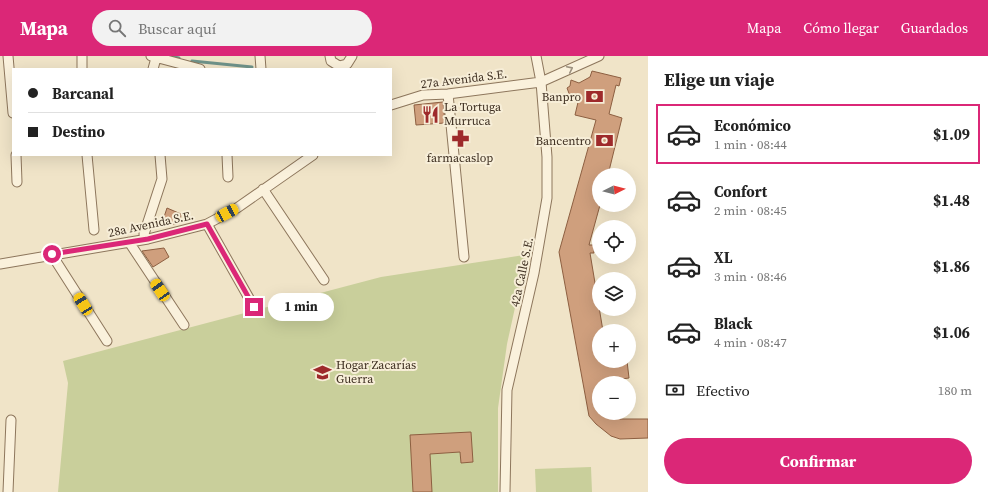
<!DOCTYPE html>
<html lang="es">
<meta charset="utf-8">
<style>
:root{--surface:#fff;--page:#f2f2f2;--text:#222;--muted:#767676;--line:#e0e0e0;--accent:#db2777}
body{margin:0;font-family:"Source Serif 4",serif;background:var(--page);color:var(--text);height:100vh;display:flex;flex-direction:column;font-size:15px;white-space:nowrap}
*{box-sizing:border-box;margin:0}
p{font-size:13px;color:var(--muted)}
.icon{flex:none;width:22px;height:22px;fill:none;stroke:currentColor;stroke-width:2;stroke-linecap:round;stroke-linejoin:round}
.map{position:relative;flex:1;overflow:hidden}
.drawer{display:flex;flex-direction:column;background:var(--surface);width:340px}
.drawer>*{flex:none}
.guide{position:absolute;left:12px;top:12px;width:380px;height:88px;border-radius:0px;box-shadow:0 4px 16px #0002;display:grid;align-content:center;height:88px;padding:0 16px;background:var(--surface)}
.needle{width:26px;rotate:84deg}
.tools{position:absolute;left:592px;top:112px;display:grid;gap:8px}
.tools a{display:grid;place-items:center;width:44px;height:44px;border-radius:50%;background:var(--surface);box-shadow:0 4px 16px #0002;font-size:20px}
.end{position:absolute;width:18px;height:18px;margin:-9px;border:5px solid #db2777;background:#fff;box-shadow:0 0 0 2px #fff}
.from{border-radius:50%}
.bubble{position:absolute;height:28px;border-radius:14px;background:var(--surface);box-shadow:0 4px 16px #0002;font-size:13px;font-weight:700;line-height:28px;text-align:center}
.car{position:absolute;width:12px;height:24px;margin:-12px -6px;border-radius:5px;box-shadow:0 0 3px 1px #0007;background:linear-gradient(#f5c518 24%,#345 0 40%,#f5c518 0 76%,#345 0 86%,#f5c518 0)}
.guide b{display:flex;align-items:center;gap:14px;height:38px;font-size:15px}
.guide b+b{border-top:1px solid var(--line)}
.guide i{width:10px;height:10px;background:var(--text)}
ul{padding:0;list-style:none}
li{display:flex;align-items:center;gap:12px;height:60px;margin:0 8px 6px;padding:0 8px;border:2px solid transparent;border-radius:0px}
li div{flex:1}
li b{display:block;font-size:15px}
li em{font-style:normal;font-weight:700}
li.selected{border-color:var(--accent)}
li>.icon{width:36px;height:36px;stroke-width:1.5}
h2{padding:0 16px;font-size:18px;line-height:48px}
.pay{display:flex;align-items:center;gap:10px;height:44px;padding:0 16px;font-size:15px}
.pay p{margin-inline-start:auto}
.button{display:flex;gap:8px;margin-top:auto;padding:8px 16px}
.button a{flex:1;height:46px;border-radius:24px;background:var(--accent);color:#fff;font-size:16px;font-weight:700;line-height:46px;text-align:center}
header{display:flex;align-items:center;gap:24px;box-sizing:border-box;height:56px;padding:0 20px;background:var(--accent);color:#fff}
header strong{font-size:19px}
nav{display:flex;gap:22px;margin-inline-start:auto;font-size:14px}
.search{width:280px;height:36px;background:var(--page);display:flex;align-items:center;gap:10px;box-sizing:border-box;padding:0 14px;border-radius:22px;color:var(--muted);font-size:15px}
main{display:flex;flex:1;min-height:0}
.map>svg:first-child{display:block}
.green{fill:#c9cf9b}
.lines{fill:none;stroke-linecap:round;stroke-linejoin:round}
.stream{stroke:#6f938a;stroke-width:3}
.building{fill:#cf9f7d;stroke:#8d5f41}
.minor-casing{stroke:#8d765c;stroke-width:11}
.minor{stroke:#faf1dc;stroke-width:9}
.oneway{stroke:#9c907e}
.route{stroke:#db2777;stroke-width:5}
.labels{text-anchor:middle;stroke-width:4;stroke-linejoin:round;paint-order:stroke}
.street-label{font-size:12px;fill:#3d2e20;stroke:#f7eed8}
.poi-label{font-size:12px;fill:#3d2e20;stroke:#f7eed8;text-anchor:end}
</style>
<header>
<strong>Mapa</strong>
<div class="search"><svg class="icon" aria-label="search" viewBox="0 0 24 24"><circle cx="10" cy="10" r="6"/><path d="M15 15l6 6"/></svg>Buscar aquí</div>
<nav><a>Mapa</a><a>Cómo llegar</a><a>Guardados</a></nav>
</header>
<main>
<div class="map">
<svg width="648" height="436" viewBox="0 0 648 436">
<rect width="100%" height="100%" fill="#f0e4c8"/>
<path class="green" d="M524 199 525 206 507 288 498 352V436H58L68 327 63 305 381 221Z
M591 411 592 436H536L535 413Z"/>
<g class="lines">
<path class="stream" d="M170 0 179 2
M192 5 252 11"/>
</g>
<path class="building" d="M592 15 621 22 619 30 616 29 609 58 622 62 608 119H599L600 149 589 189H594V197H590L603 275H599V305H627L629 322 614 324 610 327H599V357H613L620 363H648V382L620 383 611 380 596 368 589 360 559 196 596 64 575 59 579 42 570 40 567 32 570 30 571 24 579 27 590 21Z
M443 46 445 67 416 69 414 49Z
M167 152 181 158 180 167 161 170Z
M164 192 169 201 153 211 142 195Z
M471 376 473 406 461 407 460 396 430 398 432 436H413L410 379Z"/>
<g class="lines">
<defs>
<path id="minor" d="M8 0 13 57
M151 0 200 13
M260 0 261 13
M330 0 331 5 339 10 347 8 352 0
M82 13V0
M153 13 156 2
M448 38 464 201
M391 49 423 39 448 38 541 26 599 0
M16 99 17 126
M87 99 94 174
M227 99 228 121
M263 133 324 224
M207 168 254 251
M144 178 162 123 160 99
M129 186 184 269
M52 199 107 285
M0 208 148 183 207 168 237 152 313 99
M8 436 11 364
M505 436 507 334 534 217 547 142V101L541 26 536 0"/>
</defs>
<use href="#minor" class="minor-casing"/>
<use href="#minor" class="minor"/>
</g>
<defs><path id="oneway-chevron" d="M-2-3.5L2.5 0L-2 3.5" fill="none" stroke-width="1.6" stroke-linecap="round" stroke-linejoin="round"/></defs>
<use class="oneway" href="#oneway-chevron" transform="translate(570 13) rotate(-26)"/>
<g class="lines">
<path class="route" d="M52 198 148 183 207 168 254 251"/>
</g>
<defs>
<symbol id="bank-bare" viewBox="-9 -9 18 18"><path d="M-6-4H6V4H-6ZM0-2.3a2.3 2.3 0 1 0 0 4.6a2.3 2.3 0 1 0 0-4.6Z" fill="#9e2a2b" stroke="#f7eed8" stroke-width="2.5" paint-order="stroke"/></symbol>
<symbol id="restaurant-bare" viewBox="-9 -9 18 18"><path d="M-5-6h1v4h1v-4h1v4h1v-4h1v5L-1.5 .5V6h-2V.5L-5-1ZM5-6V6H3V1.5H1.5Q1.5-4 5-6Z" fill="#9e2a2b" stroke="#f7eed8" stroke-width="2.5" paint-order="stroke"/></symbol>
<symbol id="pharmacy-bare" viewBox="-9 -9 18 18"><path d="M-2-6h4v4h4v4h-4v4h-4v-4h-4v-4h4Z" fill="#9e2a2b" stroke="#f7eed8" stroke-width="2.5" paint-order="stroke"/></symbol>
<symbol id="school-bare" viewBox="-9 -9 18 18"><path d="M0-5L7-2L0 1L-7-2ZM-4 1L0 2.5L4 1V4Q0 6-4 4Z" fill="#9e2a2b" stroke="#f7eed8" stroke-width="2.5" paint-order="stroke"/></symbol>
</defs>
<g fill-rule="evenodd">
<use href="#bank-bare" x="582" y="28" width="25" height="25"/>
<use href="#restaurant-bare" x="418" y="46" width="25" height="25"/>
<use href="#pharmacy-bare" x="448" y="70" width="25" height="25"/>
<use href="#bank-bare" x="592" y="72" width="25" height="25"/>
<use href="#school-bare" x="310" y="304" width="25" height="25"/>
</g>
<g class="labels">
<g class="street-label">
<text transform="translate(464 23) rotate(-7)" y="4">27a Avenida S.E.</text>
<text transform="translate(151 168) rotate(-12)" y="4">28a Avenida S.E.</text>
<text transform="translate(522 216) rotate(-78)" y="4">42a Calle S.E.</text>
</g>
<g class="poi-label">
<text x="581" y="45">Banpro</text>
<text x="444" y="55" text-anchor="start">La Tortuga<tspan x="444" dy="14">Murruca</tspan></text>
<text x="591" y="89">Bancentro</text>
<text x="460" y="106" text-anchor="middle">farmacaslop</text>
<text x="336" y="313" text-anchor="start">Hogar Zacarías<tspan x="336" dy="14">Guerra</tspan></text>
</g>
</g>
</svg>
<div class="tools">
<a><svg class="needle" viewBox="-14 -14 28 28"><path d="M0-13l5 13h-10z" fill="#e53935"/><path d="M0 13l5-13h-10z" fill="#767676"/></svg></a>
<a><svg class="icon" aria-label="locate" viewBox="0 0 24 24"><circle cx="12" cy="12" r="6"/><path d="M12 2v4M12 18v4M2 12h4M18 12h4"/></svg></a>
<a><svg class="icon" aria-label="layers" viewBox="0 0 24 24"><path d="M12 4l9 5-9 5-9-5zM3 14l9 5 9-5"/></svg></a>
<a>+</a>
<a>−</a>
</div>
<i class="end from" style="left:52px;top:198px"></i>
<i class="end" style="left:254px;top:251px"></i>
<div class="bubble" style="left:268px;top:237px;width:66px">1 min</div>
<i class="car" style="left:227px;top:157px;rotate:62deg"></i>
<i class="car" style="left:160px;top:234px;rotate:326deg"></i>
<i class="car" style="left:83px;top:248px;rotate:328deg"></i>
<div class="guide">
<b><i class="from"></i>Barcanal</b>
<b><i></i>Destino</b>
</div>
</div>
<section class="drawer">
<h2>Elige un viaje</h2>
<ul>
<li class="selected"><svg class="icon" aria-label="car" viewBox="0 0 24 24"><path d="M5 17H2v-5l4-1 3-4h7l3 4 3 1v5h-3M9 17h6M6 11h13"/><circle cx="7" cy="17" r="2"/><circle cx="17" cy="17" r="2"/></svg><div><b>Económico</b><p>1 min · 08:44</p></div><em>$1.09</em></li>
<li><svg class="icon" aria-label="car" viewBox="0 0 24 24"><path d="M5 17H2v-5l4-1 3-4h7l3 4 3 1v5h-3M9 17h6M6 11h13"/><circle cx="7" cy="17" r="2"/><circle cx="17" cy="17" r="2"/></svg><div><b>Confort</b><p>2 min · 08:45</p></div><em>$1.48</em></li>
<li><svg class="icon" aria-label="car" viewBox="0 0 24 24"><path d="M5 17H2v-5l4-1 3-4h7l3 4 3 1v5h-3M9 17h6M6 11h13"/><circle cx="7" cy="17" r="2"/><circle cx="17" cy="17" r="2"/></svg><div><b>XL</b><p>3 min · 08:46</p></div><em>$1.86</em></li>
<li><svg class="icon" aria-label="car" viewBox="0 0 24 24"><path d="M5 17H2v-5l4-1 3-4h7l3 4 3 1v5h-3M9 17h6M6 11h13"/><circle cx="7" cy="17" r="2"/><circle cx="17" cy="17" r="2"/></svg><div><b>Black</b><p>4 min · 08:47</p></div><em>$1.06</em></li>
</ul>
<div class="pay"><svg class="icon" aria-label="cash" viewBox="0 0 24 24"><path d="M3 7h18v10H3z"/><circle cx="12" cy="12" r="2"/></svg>Efectivo<p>180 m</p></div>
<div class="button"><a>Confirmar</a></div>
</section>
</main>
